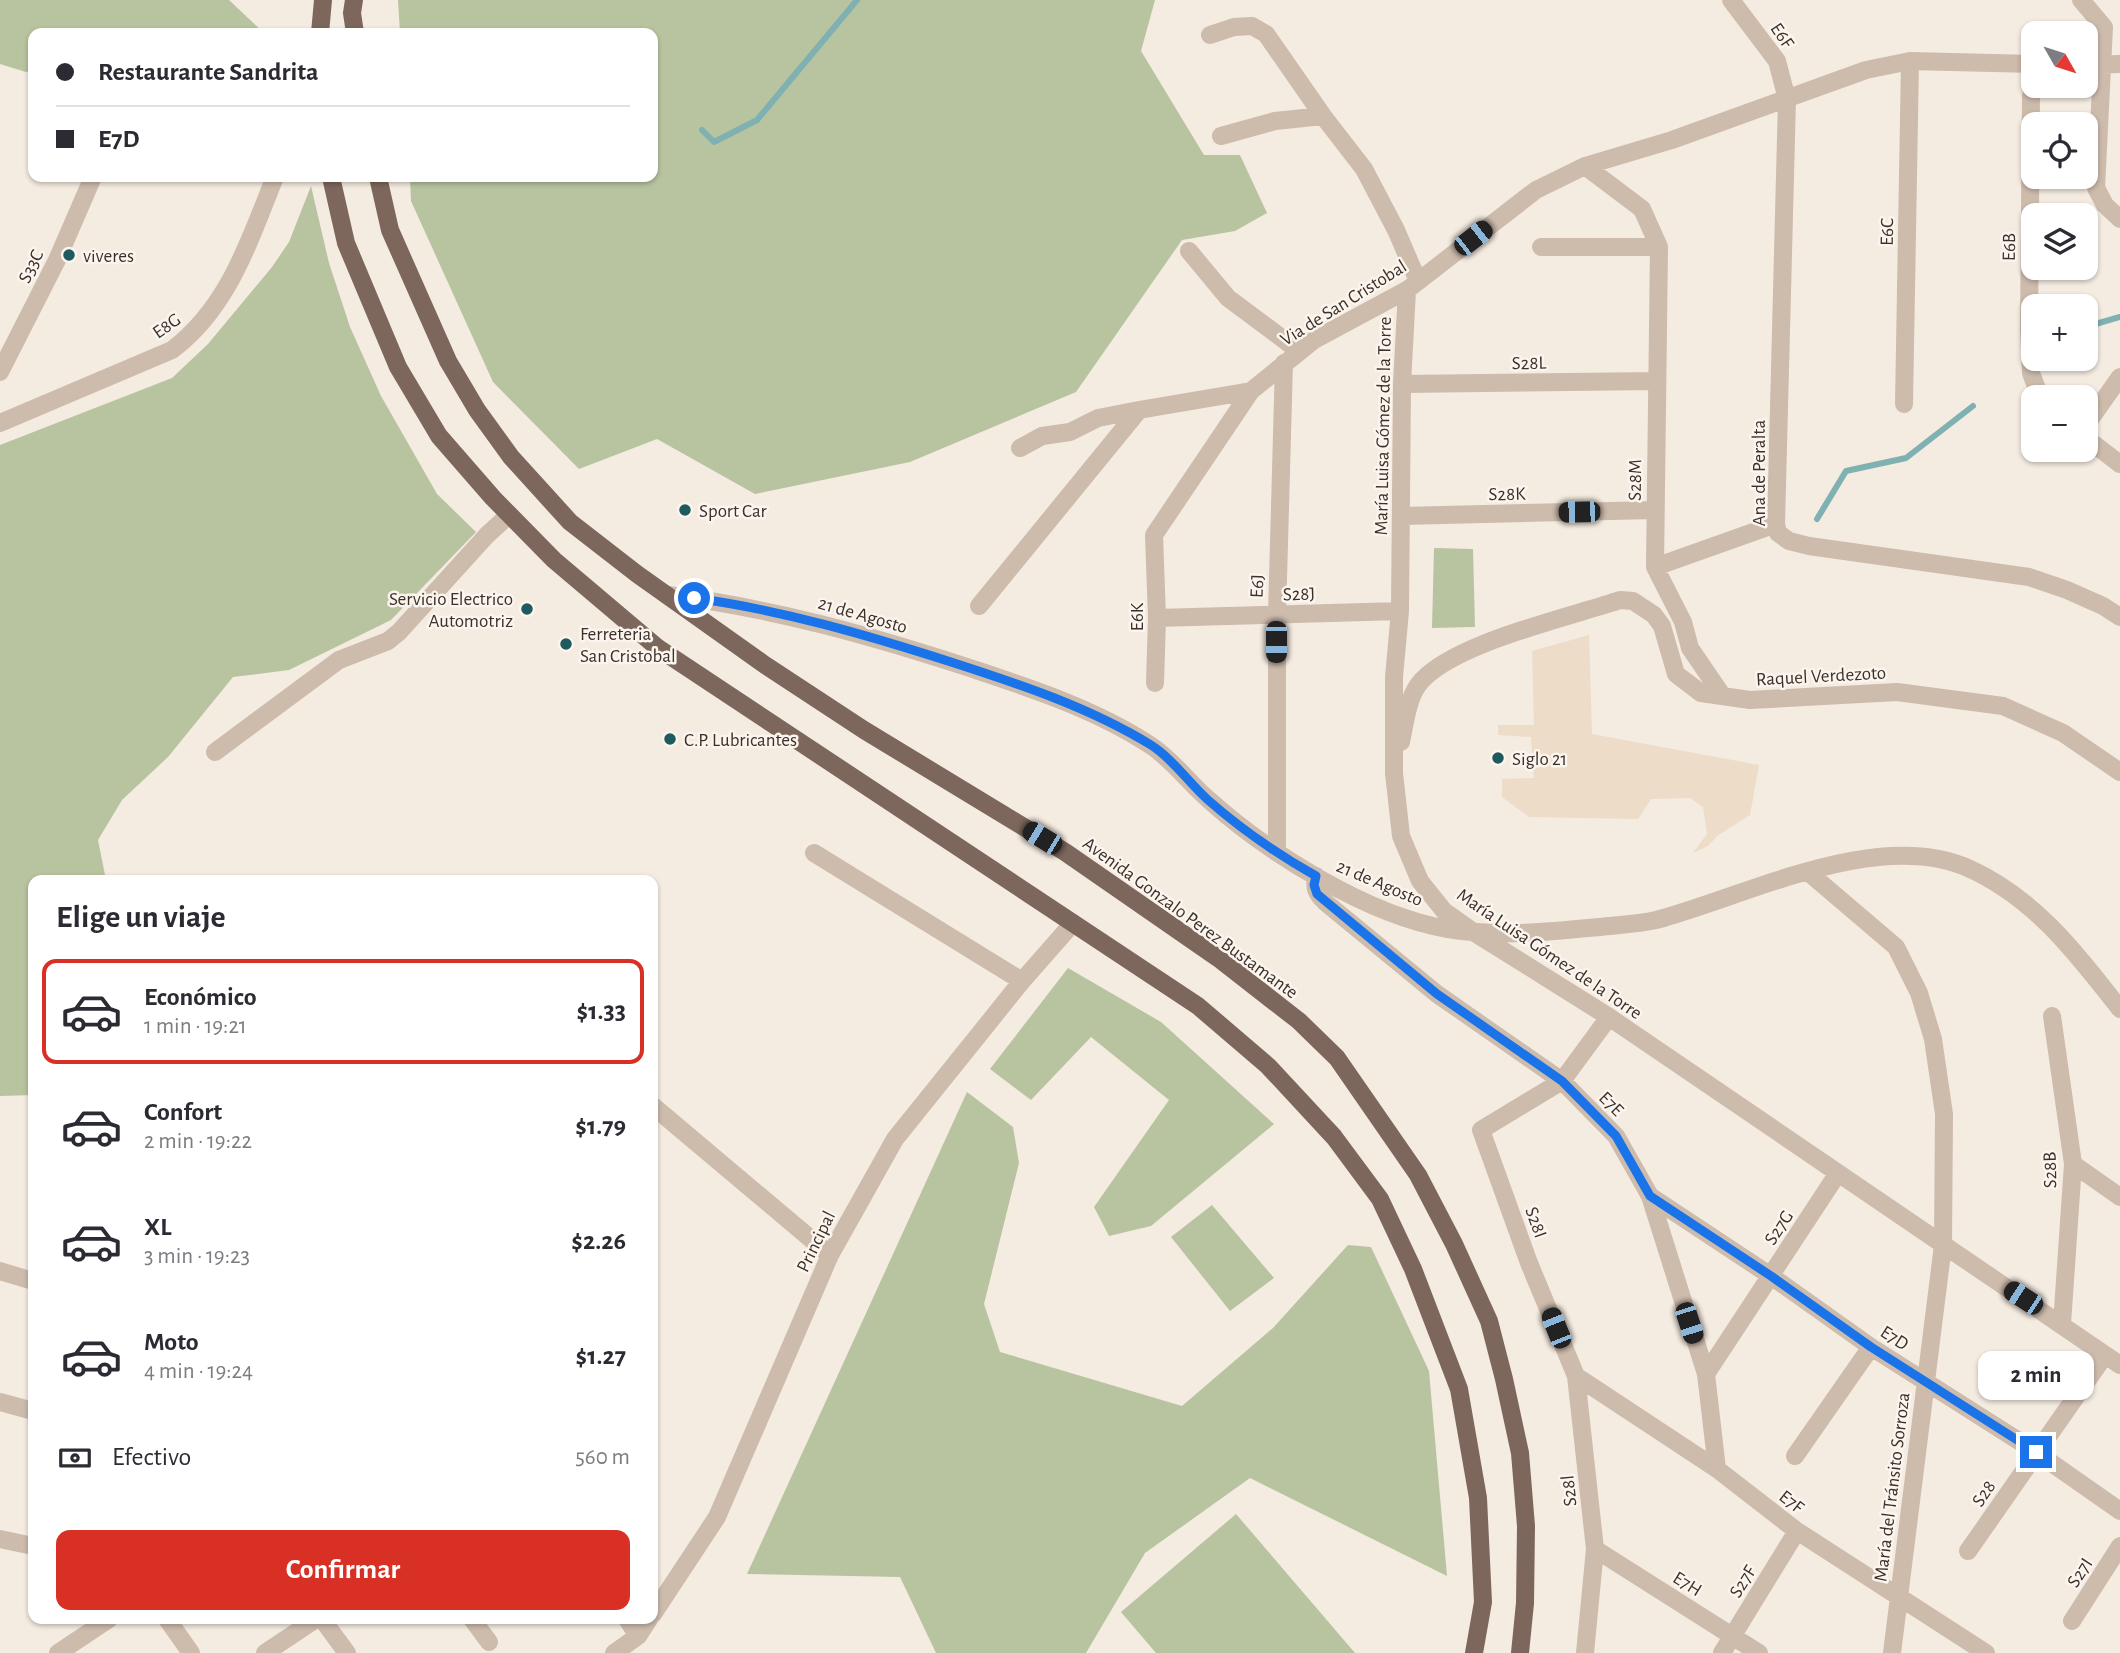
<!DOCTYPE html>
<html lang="es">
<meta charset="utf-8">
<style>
:root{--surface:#fff;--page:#f7f7f7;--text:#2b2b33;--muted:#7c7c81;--line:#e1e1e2;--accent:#d93025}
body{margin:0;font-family:"Alegreya Sans",sans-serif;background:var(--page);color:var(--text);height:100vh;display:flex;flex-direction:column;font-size:26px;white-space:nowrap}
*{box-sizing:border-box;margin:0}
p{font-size:23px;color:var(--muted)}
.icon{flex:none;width:38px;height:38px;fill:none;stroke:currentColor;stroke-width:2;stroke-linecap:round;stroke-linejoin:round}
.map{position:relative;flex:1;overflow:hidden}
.drawer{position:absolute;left:28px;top:875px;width:630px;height:749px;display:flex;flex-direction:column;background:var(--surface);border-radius:14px;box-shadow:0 2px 5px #0004}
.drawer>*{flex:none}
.guide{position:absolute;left:28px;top:28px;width:630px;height:154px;border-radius:14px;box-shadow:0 2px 5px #0004;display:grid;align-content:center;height:154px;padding:0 28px;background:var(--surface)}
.needle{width:46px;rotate:129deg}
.fabs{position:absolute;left:2021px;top:21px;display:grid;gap:14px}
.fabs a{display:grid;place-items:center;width:77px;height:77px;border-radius:14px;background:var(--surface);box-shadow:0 2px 5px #0004;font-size:35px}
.end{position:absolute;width:32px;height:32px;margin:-16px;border:9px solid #1a73e8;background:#fff;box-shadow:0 0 0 4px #fff}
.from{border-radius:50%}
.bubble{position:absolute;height:49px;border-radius:14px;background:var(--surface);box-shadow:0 2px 5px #0004;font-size:23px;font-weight:600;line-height:49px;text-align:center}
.car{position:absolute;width:21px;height:42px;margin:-21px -10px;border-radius:9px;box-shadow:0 0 5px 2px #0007;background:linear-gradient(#222 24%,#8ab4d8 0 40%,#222 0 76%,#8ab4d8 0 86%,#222 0)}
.guide b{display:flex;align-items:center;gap:24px;height:66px;font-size:26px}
.guide b+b{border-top:2px solid var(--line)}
.guide i{width:18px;height:18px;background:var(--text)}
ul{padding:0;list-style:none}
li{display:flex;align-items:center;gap:21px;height:105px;margin:0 14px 10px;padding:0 14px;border:4px solid transparent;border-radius:14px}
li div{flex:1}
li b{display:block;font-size:26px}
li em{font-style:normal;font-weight:600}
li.active{border-color:var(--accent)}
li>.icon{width:63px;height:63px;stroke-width:1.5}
h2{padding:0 28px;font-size:32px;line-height:84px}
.pay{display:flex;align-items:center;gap:18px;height:77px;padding:0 28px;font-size:26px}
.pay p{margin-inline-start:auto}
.action{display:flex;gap:14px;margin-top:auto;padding:14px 28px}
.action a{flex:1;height:80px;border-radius:14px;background:var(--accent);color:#fff;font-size:28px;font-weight:600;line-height:80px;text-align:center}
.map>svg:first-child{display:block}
.green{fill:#b8c4a0}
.plaza{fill:#ecdcc8}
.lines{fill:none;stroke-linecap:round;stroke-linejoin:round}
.stream{stroke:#7fb0b2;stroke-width:6}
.minor{stroke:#cdbbac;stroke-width:18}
.major{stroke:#7d675c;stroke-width:18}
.route{stroke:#1a73e8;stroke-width:9}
.poi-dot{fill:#1f5a5e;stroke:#fbf5ee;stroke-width:2.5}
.labels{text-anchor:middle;stroke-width:5;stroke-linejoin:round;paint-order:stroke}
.street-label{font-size:19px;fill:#3b302b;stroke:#fbf5ee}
.poi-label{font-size:19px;fill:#3b302b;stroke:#fbf5ee;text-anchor:start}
</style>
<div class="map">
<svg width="2120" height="1653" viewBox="0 0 2120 1653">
<rect width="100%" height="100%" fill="#f4ebe1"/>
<path class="green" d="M0 0H229L264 33H33V71L26 72 0 64Z
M398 0H1155L1141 51 1204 155H1240L1267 213 1235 231 1182 240 1076 392 910 462 755 494 657 439 579 469 493 382 411 201 410 177H653V33H400Z
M311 186 329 263 350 327 381 396 437 494 476 532 391 620 289 670 233 677 168 757 122 800 98 840 106 880H33V1095L0 1096V445L172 378 208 344 272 267 289 242Z
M1434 548 1473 549 1475 627 1432 628Z
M1068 968 1161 1022 1274 1124 1151 1226 1109 1236 1094 1207 1169 1100 1091 1037 1031 1100 990 1069Z
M967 1092 1013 1127 1019 1163 984 1304 1000 1352 1182 1406 1273 1328 1348 1245 1371 1247 1429 1371 1447 1576 1250 1478 1145 1553 1086 1653H936L900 1577 747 1574Z
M1212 1205 1274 1278 1230 1311 1171 1237Z
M1236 1514 1355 1653H1156L1121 1612Z"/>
<path class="plaza" d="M1589 635 1592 734 1759 765 1750 815 1717 836 1708 846 1693 853 1707 834 1703 807 1690 798 1651 799 1638 819 1529 817 1502 797V779L1534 778 1531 737 1498 735V725H1534L1532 651Z"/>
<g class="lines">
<path class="stream" d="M702 130 714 142 757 120 857 0
M2092 325 2120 317
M1817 519 1846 471 1906 458 1973 406"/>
<path class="minor" d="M1731 0 1777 61 1787 99 1776 524 1778 533 1789 541 1809 546 2029 577 2067 590 2103 606 2120 617
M2081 0 2104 27 2096 188 2105 205 2120 219
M1210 35 1234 27 1252 26 1266 34 1323 116 1364 169 1396 230 1418 281
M2086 65 2120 64
M2031 95 2029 328 2031 373 2040 397
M1221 136 1275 121 1323 116
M1585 166 1642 209 1659 247 1655 567 1683 622 1690 648 1722 695
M1541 247H1659
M1189 251 1228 298 1299 351
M1407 290 1402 384 1400 611 1394 677V773L1401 836 1420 881 1444 911 1475 933 1609 1017 2120 1365
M0 372 57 260 93 177
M1402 384 1657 381
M1904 404 1910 61
M0 423 172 350C229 307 249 241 275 177
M2086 425 2120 377
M2086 438 2120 464
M1020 448 1042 436 1070 432 1098 418 1139 410
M1401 516 1655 510
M1655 567 1776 524
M668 595C773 608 872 636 973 669 1033 689 1097 710 1150 745 1172 759 1189 783 1209 800 1268 853 1369 916 1448 929 1499 937 1548 932 1600 927 1618 925 1638 924 1656 920 1746 896 1877 828 1968 868 2035 898 2076 953 2120 1009
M979 606 1139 410 1251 391 1314 340 1407 290 1536 190 1585 166 1672 140 1866 70 1910 61 2034 64
M1157 618 1400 611
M1155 683 1157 618 1154 535 1251 391
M1401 742C1405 724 1407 701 1418 685 1448 644 1570 617 1620 600L1633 601 1654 615 1662 626 1676 674 1701 693 1750 700 1897 692 2003 706 2063 733 2120 772
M215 752 339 660 388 641 399 632 487 535 509 515
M814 853 1022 981
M1277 853V615L1284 363
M1808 872 1896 947 1919 993 1933 1039 1944 1114 1943 1245 1892 1653
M1316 876C1314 888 1316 893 1325 902L1437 994 1562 1081 1616 1136 1650 1196 1706 1374 1717 1469
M2052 1016 2073 1164 2062 1324
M653 1106 830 1255
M2073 1164 2120 1197
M1650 1196 1771 1276 1871 1347 2036 1452 2120 1511
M0 1271 33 1281
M1706 1374 1838 1173
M1576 1376 1717 1469 1797 1531 1986 1653
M0 1402 33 1411
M1795 1456 1871 1347
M0 1539 33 1546
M1595 1549 1759 1653
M1968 1551 2105 1355
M653 1614 717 1517 830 1255 895 1139 1022 981 1073 923
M167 1619 191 1653
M322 1619 347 1653
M472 1619 489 1642
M627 1619 638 1636
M2072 1621 2120 1546
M58 1653 109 1619
M265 1653 316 1619
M614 1653 638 1636 649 1619
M1585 1653 1595 1549 1576 1376 1529 1263 1481 1130 1562 1081 1609 1017
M1722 1653 1797 1531"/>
<path class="major" d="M354 0 352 13 355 33
M320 33 323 0
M331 177 346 243 398 367 439 436 493 498 554 560 658 648 1198 1006 1268 1066 1334 1137 1380 1199 1413 1269 1459 1389 1478 1498 1483 1602 1474 1653
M378 177 390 230 448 361 477 410 511 457 570 522 637 574 765 665 864 730 1065 852 1218 958 1299 1021 1337 1058 1418 1175 1454 1244 1489 1321 1504 1379 1520 1453 1526 1526 1525 1603 1520 1653"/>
</g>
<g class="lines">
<path class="route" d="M694 598C782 610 867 635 951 662 1019 684 1089 707 1151 745 1172 758 1189 783 1208 800 1241 829 1277 854 1316 876L1314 885 1317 894 1437 994 1562 1081 1616 1136 1650 1196 1771 1276 1871 1347 2036 1452"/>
</g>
<g class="poi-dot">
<circle cx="69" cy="255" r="7"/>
<circle cx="685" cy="510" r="7"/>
<circle cx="527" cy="609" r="7"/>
<circle cx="566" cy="644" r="7"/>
<circle cx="670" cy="739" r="7"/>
<circle cx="1498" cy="758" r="7"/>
</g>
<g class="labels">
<g class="street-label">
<text transform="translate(1783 35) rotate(56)" y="7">E6F</text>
<text transform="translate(1886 232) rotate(-89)" y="7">E6C</text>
<text transform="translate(2008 247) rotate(-89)" y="7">E6B</text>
<text transform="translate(30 266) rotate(-64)" y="7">S33C</text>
<text transform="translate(1343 302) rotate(-32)" y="7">Via de San Cristobal</text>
<text transform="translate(166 325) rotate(-35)" y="7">E8G</text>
<text transform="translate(1529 362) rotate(-1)" y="7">S28L</text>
<text transform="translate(1382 426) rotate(-89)" y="7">María Luisa Gómez de la Torre</text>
<text transform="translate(1758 473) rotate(-90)" y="7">Ana de Peralta</text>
<text transform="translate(1634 480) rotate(-89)" y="7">S28M</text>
<text transform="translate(1507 493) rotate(-1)" y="7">S28K</text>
<text transform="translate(1256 586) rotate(-88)" y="7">E6J</text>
<text transform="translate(1299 593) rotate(-2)" y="7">S28J</text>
<text transform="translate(863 614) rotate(16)" y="7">21 de Agosto</text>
<text transform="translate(1136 617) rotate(-90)" y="7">E6K</text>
<text transform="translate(1821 675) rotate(-3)" y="7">Raquel Verdezoto</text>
<text transform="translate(1380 882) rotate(23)" y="7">21 de Agosto</text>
<text transform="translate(1191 917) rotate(36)" y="7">Avenida Gonzalo Perez Bustamante</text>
<text transform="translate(1550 953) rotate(34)" y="7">María Luisa Gómez de la Torre</text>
<text transform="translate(1612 1103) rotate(45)" y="7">E7E</text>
<text transform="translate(2049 1170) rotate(-91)" y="7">S28B</text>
<text transform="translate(1537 1222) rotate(70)" y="7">S28I</text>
<text transform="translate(1778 1227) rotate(-57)" y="7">S27G</text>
<text transform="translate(815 1241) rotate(-64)" y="7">Principal</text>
<text transform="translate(1895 1337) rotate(33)" y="7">E7D</text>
<text transform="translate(1891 1487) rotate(-83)" y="7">María del Tránsito Sorroza</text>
<text transform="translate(1568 1491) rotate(-96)" y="7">S28l</text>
<text transform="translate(1983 1493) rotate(-56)" y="7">S28</text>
<text transform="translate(1792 1501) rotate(38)" y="7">E7F</text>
<text transform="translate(2079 1572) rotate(-57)" y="7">S27I</text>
<text transform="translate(1742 1581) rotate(-58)" y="7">S27F</text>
<text transform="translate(1688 1583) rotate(32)" y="7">E7H</text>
</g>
<g class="poi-label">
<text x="83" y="262">viveres</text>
<text x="699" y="517">Sport Car</text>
<text x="513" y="605" text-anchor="end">Servicio Electrico<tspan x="513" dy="22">Automotriz</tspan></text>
<text x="580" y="640">Ferreteria<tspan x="580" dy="22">San Cristobal</tspan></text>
<text x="684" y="746">C.P. Lubricantes</text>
<text x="1512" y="765">Siglo 21</text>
</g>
</g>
</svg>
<div class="fabs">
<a><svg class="needle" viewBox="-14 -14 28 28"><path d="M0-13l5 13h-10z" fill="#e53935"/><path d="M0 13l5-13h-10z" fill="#7c7c81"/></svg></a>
<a><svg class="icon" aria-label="locate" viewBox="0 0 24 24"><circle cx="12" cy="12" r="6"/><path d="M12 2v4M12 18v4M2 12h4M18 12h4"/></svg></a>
<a><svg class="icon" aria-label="layers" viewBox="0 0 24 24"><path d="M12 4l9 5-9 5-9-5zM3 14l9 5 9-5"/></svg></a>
<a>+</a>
<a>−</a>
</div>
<i class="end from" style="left:694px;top:598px"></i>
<i class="end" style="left:2036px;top:1452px"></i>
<div class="bubble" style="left:1978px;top:1351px;width:116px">2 min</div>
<i class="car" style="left:1473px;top:238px;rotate:52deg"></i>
<i class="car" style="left:1579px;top:512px;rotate:269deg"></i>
<i class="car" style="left:1276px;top:642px;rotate:180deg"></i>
<i class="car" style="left:1042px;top:838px;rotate:301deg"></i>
<i class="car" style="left:2023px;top:1298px;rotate:303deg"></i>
<i class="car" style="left:1689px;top:1323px;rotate:162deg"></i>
<i class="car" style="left:1556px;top:1328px;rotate:338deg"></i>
<div class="guide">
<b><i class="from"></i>Restaurante Sandrita</b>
<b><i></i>E7D</b>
</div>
<section class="drawer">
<h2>Elige un viaje</h2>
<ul>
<li class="active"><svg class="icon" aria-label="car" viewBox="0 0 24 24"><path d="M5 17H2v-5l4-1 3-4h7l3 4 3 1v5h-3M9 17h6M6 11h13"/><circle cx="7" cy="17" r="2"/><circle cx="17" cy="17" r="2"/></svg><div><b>Económico</b><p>1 min · 19:21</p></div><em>$1.33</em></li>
<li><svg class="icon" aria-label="car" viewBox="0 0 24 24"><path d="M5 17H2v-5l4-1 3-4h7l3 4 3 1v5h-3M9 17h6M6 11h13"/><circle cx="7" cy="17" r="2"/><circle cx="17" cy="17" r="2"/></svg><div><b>Confort</b><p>2 min · 19:22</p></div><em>$1.79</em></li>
<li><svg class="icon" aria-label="car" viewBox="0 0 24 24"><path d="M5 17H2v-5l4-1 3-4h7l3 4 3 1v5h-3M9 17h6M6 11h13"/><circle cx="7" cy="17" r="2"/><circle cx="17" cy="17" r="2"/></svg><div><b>XL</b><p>3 min · 19:23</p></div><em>$2.26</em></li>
<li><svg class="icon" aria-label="car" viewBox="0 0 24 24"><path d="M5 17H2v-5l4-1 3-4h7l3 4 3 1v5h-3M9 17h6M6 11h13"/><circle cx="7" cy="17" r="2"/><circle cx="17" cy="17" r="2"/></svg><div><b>Moto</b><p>4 min · 19:24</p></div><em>$1.27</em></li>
</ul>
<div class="pay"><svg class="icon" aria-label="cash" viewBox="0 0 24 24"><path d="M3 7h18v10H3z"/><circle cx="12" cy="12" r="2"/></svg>Efectivo<p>560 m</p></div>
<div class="action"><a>Confirmar</a></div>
</section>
</div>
